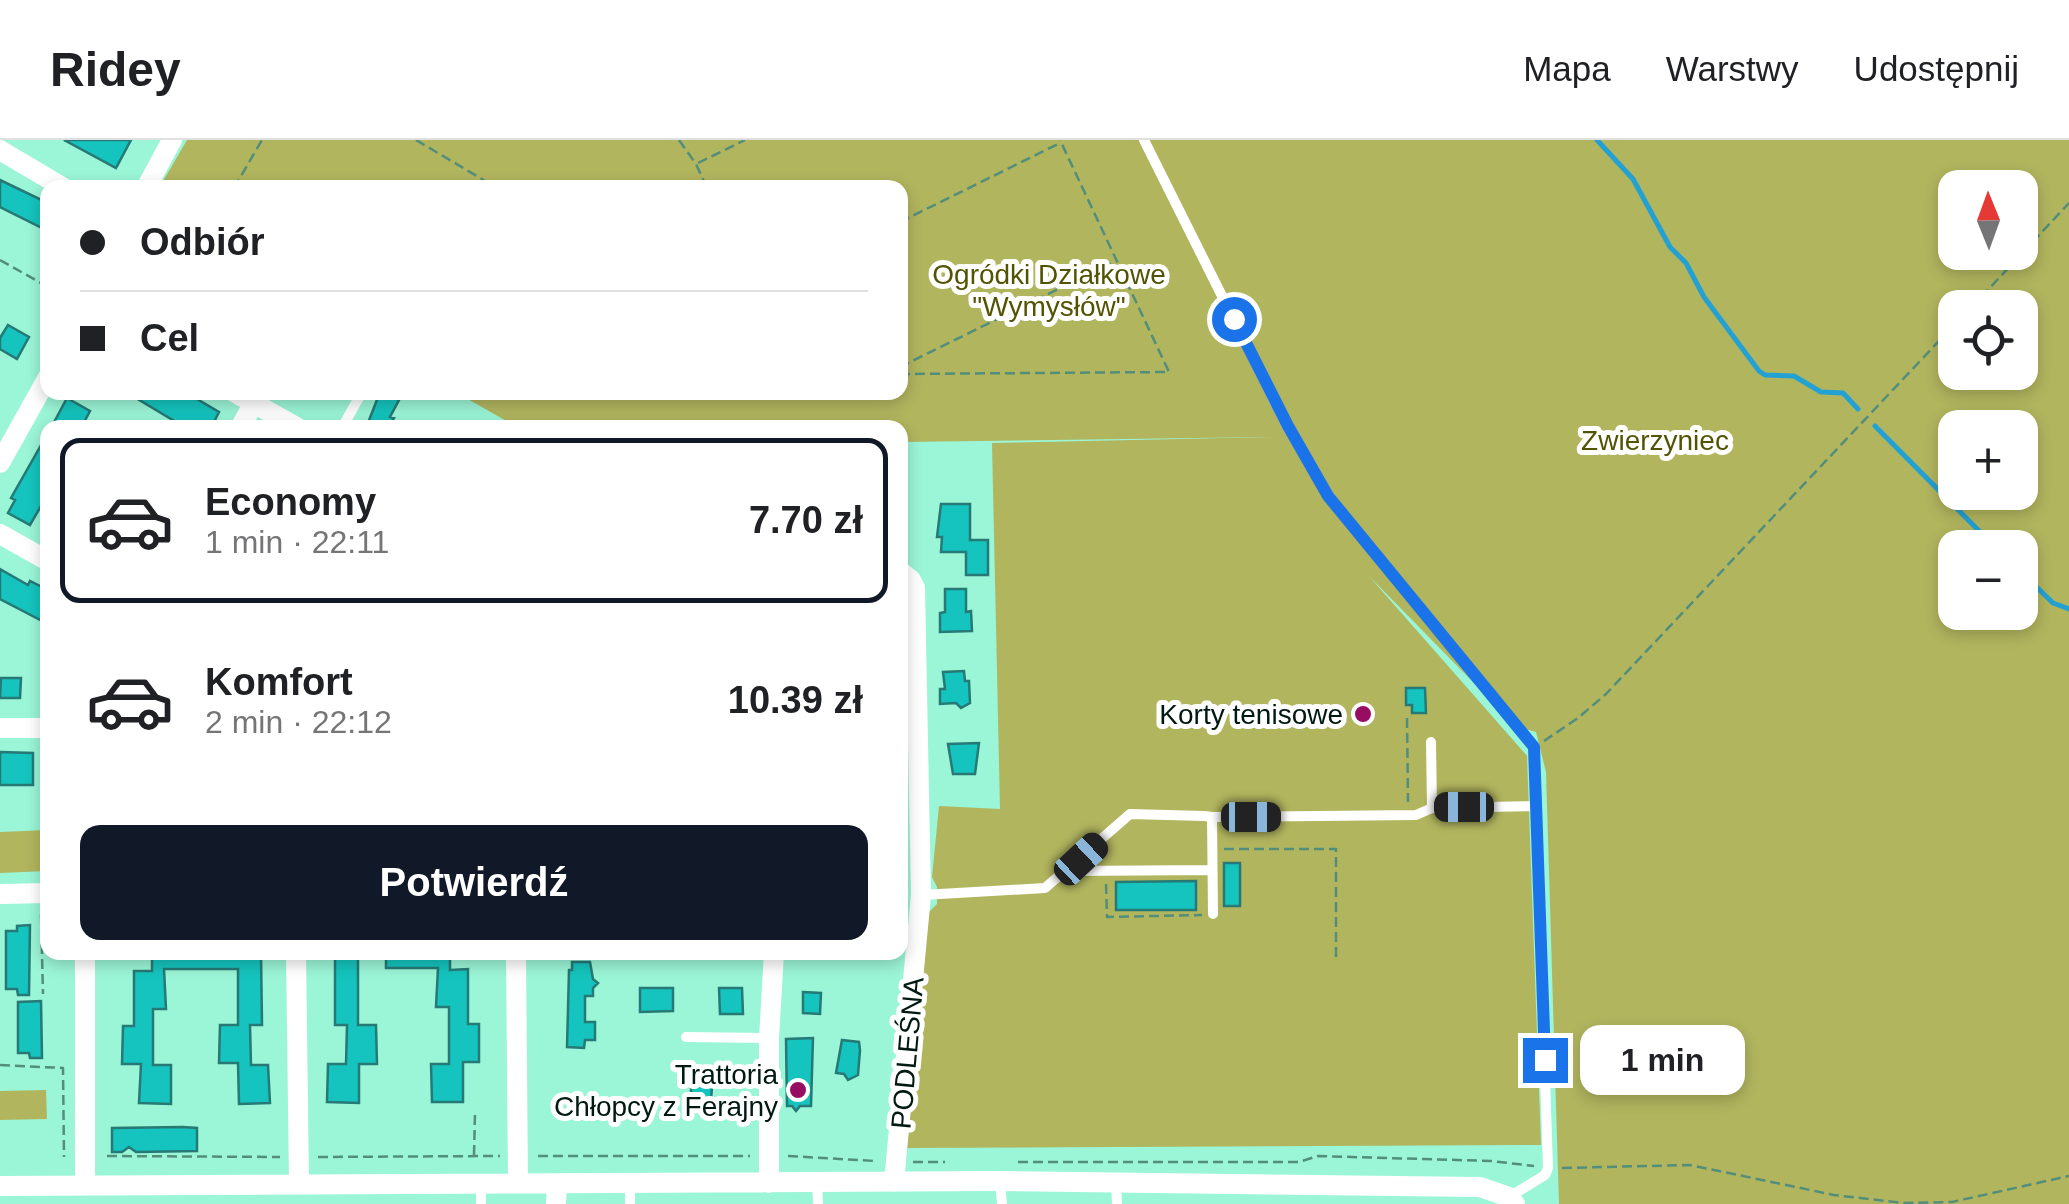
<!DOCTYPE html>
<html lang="pl">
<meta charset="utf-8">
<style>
:root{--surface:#fff;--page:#f6f6f6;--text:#202124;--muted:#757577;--line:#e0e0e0;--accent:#111827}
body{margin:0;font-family:Helvetica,sans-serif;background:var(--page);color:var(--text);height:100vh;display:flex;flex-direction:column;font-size:38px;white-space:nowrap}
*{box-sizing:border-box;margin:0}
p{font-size:32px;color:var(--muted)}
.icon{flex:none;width:55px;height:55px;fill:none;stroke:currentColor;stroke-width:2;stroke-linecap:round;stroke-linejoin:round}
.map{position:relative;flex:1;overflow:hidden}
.details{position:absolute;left:40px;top:280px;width:868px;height:540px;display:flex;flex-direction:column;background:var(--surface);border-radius:20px;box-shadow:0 5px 15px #0003}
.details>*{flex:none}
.hud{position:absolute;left:40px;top:40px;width:868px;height:220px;border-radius:20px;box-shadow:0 5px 15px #0003;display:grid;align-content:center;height:220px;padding:0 40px;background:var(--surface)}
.needle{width:65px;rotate:359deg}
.tools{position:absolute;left:1938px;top:30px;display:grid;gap:20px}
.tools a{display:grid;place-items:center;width:100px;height:100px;border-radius:20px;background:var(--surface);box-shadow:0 5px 15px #0003;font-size:50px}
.end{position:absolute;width:45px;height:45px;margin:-22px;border:12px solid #1a73e8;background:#fff;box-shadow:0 0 0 5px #fff}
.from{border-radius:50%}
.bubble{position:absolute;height:70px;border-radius:20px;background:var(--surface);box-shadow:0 5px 15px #0003;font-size:32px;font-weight:800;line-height:70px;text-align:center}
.car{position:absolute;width:30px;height:60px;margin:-30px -15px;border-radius:12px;box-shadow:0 0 8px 2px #0007;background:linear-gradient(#222 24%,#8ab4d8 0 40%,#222 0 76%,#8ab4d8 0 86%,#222 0)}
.hud b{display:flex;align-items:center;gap:35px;height:95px;font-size:38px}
.hud b+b{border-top:2px solid var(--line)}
.hud i{width:25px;height:25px;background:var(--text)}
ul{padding:18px 0 0;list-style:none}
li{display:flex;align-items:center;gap:30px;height:165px;margin:0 20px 15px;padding:0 20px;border:5px solid transparent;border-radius:20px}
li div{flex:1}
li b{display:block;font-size:38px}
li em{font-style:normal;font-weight:800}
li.on{border-color:var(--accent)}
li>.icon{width:90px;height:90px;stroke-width:1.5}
.action{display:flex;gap:20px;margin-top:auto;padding:20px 40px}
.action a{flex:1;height:115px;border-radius:20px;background:var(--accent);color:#fff;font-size:40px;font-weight:800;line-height:115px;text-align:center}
header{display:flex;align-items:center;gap:60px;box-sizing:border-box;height:140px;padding:0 50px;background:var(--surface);border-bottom:2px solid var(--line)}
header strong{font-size:48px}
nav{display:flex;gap:55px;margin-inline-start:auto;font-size:35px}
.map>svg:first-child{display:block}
.green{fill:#b1b55e;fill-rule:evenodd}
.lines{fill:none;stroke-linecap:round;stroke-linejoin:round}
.stream{stroke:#23a1d3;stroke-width:5}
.building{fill:#15c4be;stroke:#267975;stroke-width:2.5}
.path{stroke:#538e7b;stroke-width:2.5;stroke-dasharray:10 5;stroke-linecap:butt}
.service{stroke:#fff;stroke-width:10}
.minor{stroke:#fff;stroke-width:20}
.route{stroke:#1a73e8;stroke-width:12}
.poi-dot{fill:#970d62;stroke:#fff;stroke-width:4}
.labels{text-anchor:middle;stroke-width:10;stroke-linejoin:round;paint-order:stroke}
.park-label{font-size:28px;fill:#535403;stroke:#fff}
.poi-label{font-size:28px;fill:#001912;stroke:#fff;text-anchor:end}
.street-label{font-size:28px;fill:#001912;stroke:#fff}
</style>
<header>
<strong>Ridey</strong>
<nav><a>Mapa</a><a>Warstwy</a><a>Udostępnij</a></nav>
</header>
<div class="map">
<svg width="2069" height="1064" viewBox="0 0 2069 1064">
<rect width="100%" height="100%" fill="#9bf5d7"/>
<path class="green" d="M187 0H2069V1064H1559L1546 632 1536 592 1517 587 1368 435 1527 616 1541 1005 907 1008 929 772 937 764V747L932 737 939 666 1000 669 992 303 1276 297 900 302V288L517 287 457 253 900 252V48H159ZM1955 48H2020V112H1955ZM1955 168H2020V232H1955ZM1955 288H2020V352H1955ZM1955 408H2020V472H1955Z
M47 690V731L0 733V692Z
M46 950 47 979 0 980V951Z"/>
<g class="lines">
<path class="stream" d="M1597 0 1633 39 1670 107 1686 123 1704 157 1759 231 1765 235 1794 236 1821 252 1843 253 1858 269
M1875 286 1996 408
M2020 431 2053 463 2069 469"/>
</g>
<path class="building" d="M64 0H131L116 28Z
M0 40 48 63V91L0 67Z
M8 185 29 197 17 219 0 209V198Z
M126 252H185L219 272 211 288H186Z
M380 252 399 260 390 277 394 278 388 288H366Z
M67 258 90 271 81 288H51Z
M48 293V354L30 385 8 373 15 360 11 358Z
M941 364H970V400H988V435H966V412H941L942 397H937Z
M0 429 28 445 30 441 48 450V484L0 459Z
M945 449H966V472L971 471 972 491 940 492V473L945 472Z
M964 531 965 541H969L970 563 961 568 956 563 940 564V549H945L943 532Z
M1 538H21L20 558H0Z
M1406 548H1425L1426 573H1412V565H1406Z
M979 603 975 634H953L948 604Z
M0 612 33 613V645H0Z
M1224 723H1240V766H1224Z
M1196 741V770H1116V742Z
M30 785 29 855H18L17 849H6V791H17V786Z
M152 812H261L262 885H250L251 925H268L270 963 239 964 238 923H219L220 885H238V829H164L166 869H153V925H171V964L139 963 141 924H122L123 886H134V831H152Z
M335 812H358V885H376L377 924H359V963L327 962 328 924H346L347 885H335Z
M386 812H450V830L468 829V884H479V922H463V962H432L431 924H449V867H436L438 828H386Z
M572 822H590L593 839 598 843 593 848V856H585V882H595V900H585L584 908 567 907 569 830H572Z
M640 848H673V871L640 872Z
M719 848H742L743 874H720Z
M803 852 821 853 820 874 803 873Z
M41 861 42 918H30L29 913H18V862Z
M813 898 811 966H800L796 971 792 966H787L786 899Z
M842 900 859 902 860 910 858 935 848 940 844 934 836 933Z
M691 934H713L711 960H698V955L691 956Z
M183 987 197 988V1011L136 1012 129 1007 122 1012H112V988Z"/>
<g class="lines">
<path class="path" d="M416 0 497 48
M679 0 696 24 707 48
M698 23 745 0
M234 48 262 0
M900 82 1060 3
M0 120 48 147
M1971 168 2069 63
M900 227 1115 121
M900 234 1169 232 1060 0
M1407 578 1408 662
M1544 601 1578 578 1606 554 1955 184
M1224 709H1336V820
M1106 744 1107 777 1202 775
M41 774 43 854
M0 925 63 928 64 1017
M474 1015 475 973
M107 1016 280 1017
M538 1016H750
M788 1016 875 1021
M318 1017 500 1016
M913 1022H945
M1018 1022H1299L1318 1016 1491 1021 1534 1026
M1562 1028 1690 1025 1834 1055 1903 1063 1952 1062 2069 1036"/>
<path class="service" d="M1144 0 1287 286 1328 356 1534 607 1548 1028 1545 1035 1509 1057
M342 288 362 252
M1432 668 1536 666
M1212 677 1416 675 1432 668 1431 602
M1068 731 1212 730
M922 755 1045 748 1130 674 1204 676 1212 677 1213 774
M686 897 769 898
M1000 1042 1002 1064
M481 1043V1064
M817 1043 818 1064
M1116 1043 1117 1064
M630 1044V1064"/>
<path class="minor" d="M0 10 64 48
M146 48 172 0
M234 252 298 288
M240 288 254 263
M0 323 48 237
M0 394 48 421
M0 588H48
M0 754 48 753
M296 812 299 1043
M516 812 518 1043
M894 1042 921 755 915 448 911 440 900 431
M769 1043V898L774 812
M85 1044V812
M0 1046 999 1041 1480 1047 1509 1057 1515 1064
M556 1064 557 1044"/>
</g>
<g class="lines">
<path class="route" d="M1234 179 1288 286 1328 356 1534 607 1545 920"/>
</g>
<g class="poi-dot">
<circle cx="1363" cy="574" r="10"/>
<circle cx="798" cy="950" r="10"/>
</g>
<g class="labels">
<g class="park-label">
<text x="1049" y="144">Ogródki Działkowe<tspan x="1049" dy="32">"Wymysłów"</tspan></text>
<text x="1655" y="310">Zwierzyniec</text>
</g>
<g class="poi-label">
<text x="1343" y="584">Korty tenisowe</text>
<text x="778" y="944">Trattoria<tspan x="778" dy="32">Chłopcy z Ferajny</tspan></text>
</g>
<g class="street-label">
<text transform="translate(907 913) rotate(-85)" y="10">PODLEŚNA</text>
</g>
</g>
</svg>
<div class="tools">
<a><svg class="needle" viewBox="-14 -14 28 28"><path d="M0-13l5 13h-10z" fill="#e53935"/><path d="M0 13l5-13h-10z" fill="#757577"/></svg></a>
<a><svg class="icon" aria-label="locate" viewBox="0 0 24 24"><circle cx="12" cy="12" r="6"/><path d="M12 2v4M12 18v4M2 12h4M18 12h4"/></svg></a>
<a>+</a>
<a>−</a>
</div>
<i class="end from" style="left:1234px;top:179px"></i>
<i class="end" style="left:1545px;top:920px"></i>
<div class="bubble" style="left:1580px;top:885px;width:165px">1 min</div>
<i class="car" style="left:1464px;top:667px;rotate:270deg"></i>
<i class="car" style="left:1251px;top:677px;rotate:90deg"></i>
<i class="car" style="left:1081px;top:719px;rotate:47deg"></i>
<div class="hud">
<b><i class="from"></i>Odbiór</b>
<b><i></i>Cel</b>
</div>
<section class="details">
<ul>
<li class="on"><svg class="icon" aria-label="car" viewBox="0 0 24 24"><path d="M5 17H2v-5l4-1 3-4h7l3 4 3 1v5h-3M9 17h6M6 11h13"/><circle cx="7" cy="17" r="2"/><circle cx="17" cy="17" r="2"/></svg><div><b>Economy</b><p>1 min · 22:11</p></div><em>7.70 zł</em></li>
<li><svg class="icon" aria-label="car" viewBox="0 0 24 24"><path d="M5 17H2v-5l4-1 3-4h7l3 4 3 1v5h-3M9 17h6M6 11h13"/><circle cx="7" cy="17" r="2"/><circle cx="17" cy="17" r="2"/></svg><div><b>Komfort</b><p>2 min · 22:12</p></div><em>10.39 zł</em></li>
</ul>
<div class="action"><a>Potwierdź</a></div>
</section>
</div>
